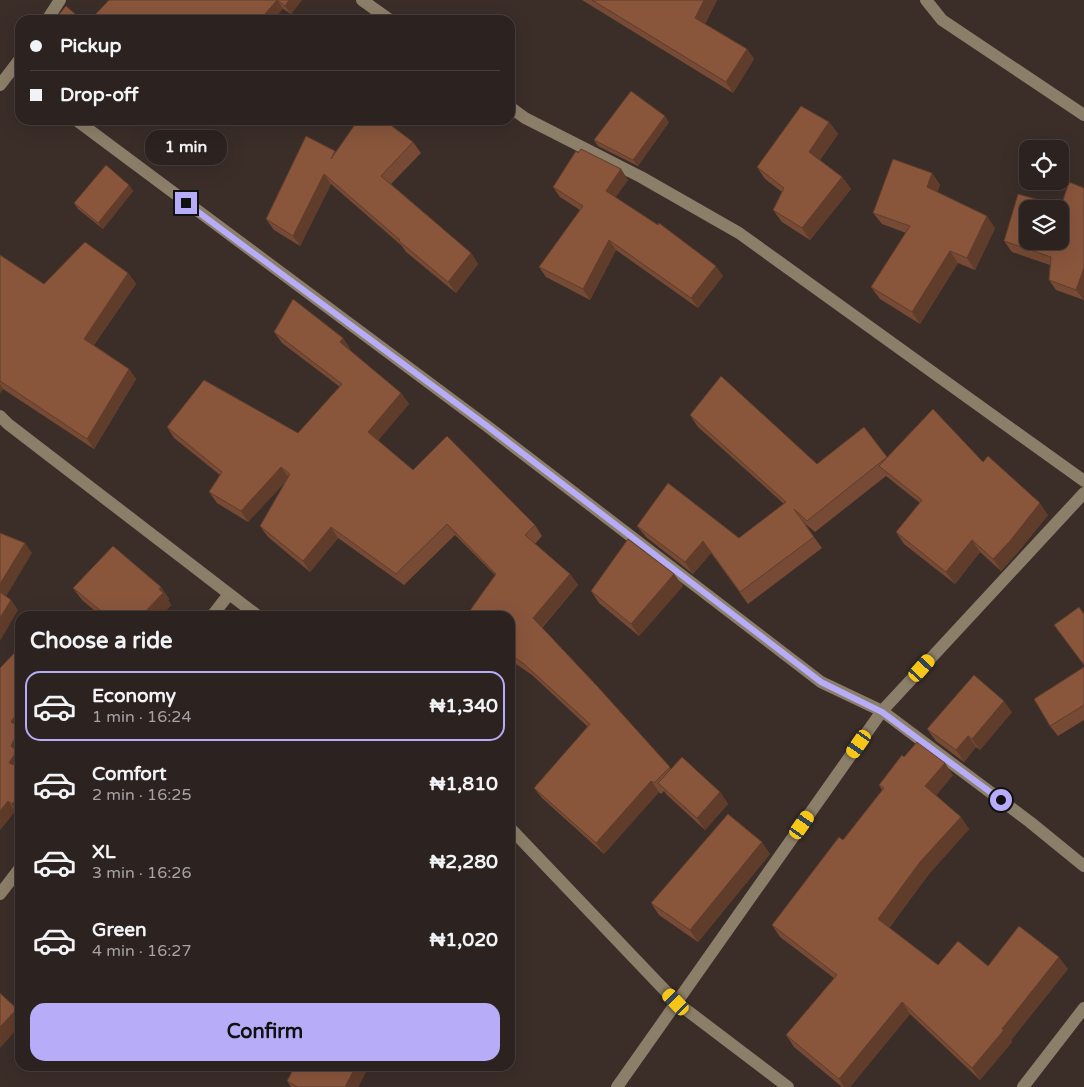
<!DOCTYPE html>
<meta charset="utf-8">
<style>
:root{--surface:#2c221f;--page:#342a28;--text:#f1f3f6;--muted:#a6a4a4;--line:#483f3d;--accent:#b6acf8}
body{margin:0;font-family:"Varela Round",sans-serif;background:var(--page);color:var(--text);height:100vh;display:flex;flex-direction:column;font-size:19px;white-space:nowrap}
*{box-sizing:border-box;margin:0}
p{font-size:16px;color:var(--muted)}
.icon{flex:none;width:28px;height:28px;fill:none;stroke:currentColor;stroke-width:2;stroke-linecap:round;stroke-linejoin:round}
.map{position:relative;flex:1;overflow:hidden}
.sheet{position:absolute;left:15px;top:611px;width:500px;height:460px;display:flex;flex-direction:column;background:var(--surface);border-radius:15px;box-shadow:0 5px 20px #0002,0 0 0 1px var(--line)}
.sheet>*{flex:none}
.banner{position:absolute;left:15px;top:15px;width:500px;height:110px;border-radius:15px;box-shadow:0 5px 20px #0002,0 0 0 1px var(--line);display:grid;align-content:center;height:110px;padding:0 15px;background:var(--surface)}
.buttons{position:absolute;left:1019px;top:140px;display:grid;gap:10px}
.buttons a{display:grid;place-items:center;width:50px;height:50px;border-radius:10px;background:var(--surface);box-shadow:0 5px 20px #0002,0 0 0 1px var(--line);font-size:25px}
.end{position:absolute;width:22px;height:22px;margin:-11px;border:6px solid #b6acf8;background:#111;box-shadow:0 0 0 2px #111}
.from{border-radius:50%}
.bubble{position:absolute;height:35px;border-radius:15px;background:var(--surface);box-shadow:0 5px 20px #0002,0 0 0 1px var(--line);font-size:16px;font-weight:700;line-height:35px;text-align:center}
.car{position:absolute;width:15px;height:30px;margin:-15px -8px;border-radius:6px;box-shadow:0 0 4px 1px #0007;background:linear-gradient(#f5c518 24%,#345 0 40%,#f5c518 0 76%,#345 0 86%,#f5c518 0)}
.banner b{display:flex;align-items:center;gap:18px;height:48px;font-size:19px}
.banner b+b{border-top:1px solid var(--line)}
.banner i{width:12px;height:12px;background:var(--text)}
ul{padding:0;list-style:none}
li{display:flex;align-items:center;gap:15px;height:70px;margin:0 10px 8px;padding:0 5px;border:2px solid transparent;border-radius:15px}
li div{flex:1}
li b{display:block;font-size:19px}
li em{font-style:normal;font-weight:700}
li.active{border-color:var(--accent)}
li>.icon{width:45px;height:45px;stroke-width:1.5}
h2{padding:0 15px;font-size:22px;line-height:60px}
.primary-button{display:flex;gap:10px;margin-top:auto;padding:10px 15px}
.primary-button a{flex:1;height:58px;border-radius:15px;background:var(--accent);color:#111;font-size:20px;font-weight:700;line-height:58px;text-align:center}
.map>svg:first-child{display:block}
.lines{fill:none;stroke-linecap:round;stroke-linejoin:round}
.minor{stroke:#8c7f69;stroke-width:12}
.wall{fill:#764a34}
.shaded-wall{fill:#603c2a}
.building{fill:#89563c;stroke:#603c2a;fill-rule:evenodd}
.route{stroke:#b6acf8;stroke-width:6}
</style>
<div class="map">
<svg width="1084" height="1087" viewBox="0 0 1084 1087">
<rect width="100%" height="100%" fill="#3b2e29"/>
<g class="lines">
<path class="minor" d="M362 0 390 20
M926 0 942 20 1084 115
M47 20 60 0
M0 85 20 59
M510 107 525 118 641 177 739 233 1084 481
M76 120 487 426 821 682 882 711 1030 822 1084 866
M0 416 8 424 258 616
M212 616 229 594
M510 828 676 1002 788 1087
M0 894 20 868
M617 1087 882 711 1084 493
M1023 1087 1084 1008"/>
</g>
<path class="wall" d="M109 0H302L291 14 283 9Z
M582 0H717L705 24 747 49 754 59 733 93Z
M669 122 638 166 598 146 594 140Z
M829 122 838 134 820 160 842 177 851 189 810 240 782 222 773 210 782 192 765 179 757 167Z
M413 142 421 153 391 184 471 253 478 264 456 293 406 252 402 246 331 184 300 246 274 230 266 219 335 151 336 152Z
M578 153 621 169 628 180 615 197 723 276 698 308 616 250 590 300 546 277 539 267 580 210 560 197 553 187Z
M932 173 940 185 937 192 995 228 975 270 958 263 920 324 880 299 871 287 906 233 882 224 873 213Z
M129 185 133 191 103 229 78 209 74 203Z
M1084 188V300L1056 290 1049 280 1050 265 1012 252 1004 241 1061 206Z
M0 255 44 284 128 273 136 284 94 345 129 369 136 379 94 449 3 389 0 393Z
M274 332 343 338 350 349V350L401 393 409 404 378 440 413 470 535 525 542 536 535 544 570 574 578 585 542 628 671 769 720 792 728 804 705 830 667 795 664 791 661 794 659 792 604 854 542 798 534 788 588 727 532 675 510 660V616L495 575 455 535 404 585 338 538 310 572 268 537 260 526 286 481 248 522 217 503 209 492 220 475 174 438 167 427 298 433 340 387 282 343Z
M690 415 817 464 887 457 983 462 1048 515 1018 552 1001 571 980 552 955 584 904 544 896 532 920 503 886 476 815 532 803 522 822 548 748 604 711 553 693 574 646 537 637 526 739 538 784 504 698 427Z
M674 574 683 586 639 636 599 603 591 591Z
M161 587 169 599 168 600 171 605 161 616H101L82 600 73 588Z
M20 647V752L19 754 20 755V814L19 815 15 811 0 830Z
M1084 667V720L1058 736 1050 726Z
M1012 712 980 750 976 747 964 762 936 741 927 729Z
M904 757 953 775 936 795 969 829 929 874 889 928 938 965 988 966 1068 969 1011 1040 1012 1042 980 1080 910 1014 850 1087H842L794 1047 786 1035 834 978 780 937 772 925 843 840 882 790 879 785Z
M770 854 698 942 659 915 651 903Z
M369 1066 358 1087H291L287 1081Z"/>
<path class="shaded-wall" d="M277 0 283 9 273 20H260Z
M289 0H302L291 14 285 6Z
M704 0H717L702 28 695 18Z
M747 49 754 59 733 93 726 82Z
M665 116 669 122 638 166 633 160Z
M829 122 838 134 817 164 809 152Z
M621 169 628 180 613 201 606 191Z
M932 173 940 185 935 199 927 187Z
M324 174 331 184 300 246 293 236Z
M842 177 851 189 810 240 802 228Z
M129 185 133 191 103 229 98 223Z
M987 216 995 228 975 270 967 258Z
M609 240 616 250 590 300 583 289Z
M950 251 958 263 920 324 912 312Z
M471 253 478 264 456 293 448 282Z
M716 266 723 276 698 308 691 298Z
M1084 268V300L1076 290Z
M128 273 136 284 91 349 84 339Z
M343 338 350 349 348 352 340 342Z
M129 369 136 379 94 449 87 439Z
M0 384 3 389 0 393Z
M401 393 409 404 376 443 368 432Z
M281 467 289 478 248 522 241 511Z
M1040 503 1048 515 1018 552 1001 571 993 559Z
M331 527 338 538 310 572 303 561Z
M972 540 980 552 955 584 946 572Z
M703 541 711 553 693 574 685 562Z
M25 543 32 553 4 600 0 595V584Z
M570 574 578 585 540 629 533 618Z
M674 574 683 586 639 636 631 624Z
M161 587 169 599 168 600 171 605 161 616H141Z
M11 600 18 610 0 641V618Z
M1004 701 1012 712 980 750 972 739Z
M20 708V752L19 754 20 755V768L9 763 11 722Z
M968 736 976 747 964 762 956 750Z
M945 763 953 775 934 798 925 786Z
M651 781 659 792 604 854 596 843Z
M720 792 728 804 705 830 697 818Z
M20 795V814L19 815 12 804Z
M8 801 15 811 0 830V811Z
M961 817 969 829 929 874 886 931 878 919 920 862Z
M762 842 770 854 698 942 690 930Z
M1059 957 1068 969 1011 1040 1012 1042 980 1080 972 1068 1002 1029Z
M902 1002 910 1014 850 1087H844L839 1079Z
M17 1009 20 1013V1026L0 1048V1027Z
M356 1066H369L358 1087H345Z"/>
<path class="building" d="M109 0H277L260 20H90Z
M277 0H289L285 6Z
M592 0H704L695 18 747 49 726 82Z
M66 6 82 20H54Z
M631 91 665 116 633 160 594 140Z
M801 106 829 122 809 152 842 177 802 228 773 210 784 188 757 167Z
M358 120H384L413 142 381 176 471 253 448 282 399 241 400 240 324 174 293 236 266 219 306 136 335 151 331 159Z
M581 149 621 169 606 191 658 225 659 223 716 266 691 298 609 240 583 289 539 267 583 206 553 187 576 151 578 153Z
M893 159 932 173 927 187 987 216 967 258 950 251 912 312 871 287 910 226 873 213Z
M106 165 129 185 98 223 74 203Z
M1069 182 1084 188V268L1076 290 1049 280 1051 257 1004 241 1018 194 1061 206ZM1028 209H1060V241H1028Z
M85 242 128 273 84 339 129 369 87 439 0 381V255L44 284Z
M293 299 343 338 340 342 401 393 368 432 413 470 447 436 535 525 525 535 570 574 533 618 598 687 670 767 654 783 651 781 596 843 534 788 590 724 524 664 510 654V616H466L496 574 447 524 396 574 331 527 303 561 260 526 290 474 281 467 241 511 209 492 222 472 167 427 204 380 298 433 342 384 274 332Z
M721 376 817 464 864 427 887 457 807 521 794 509 814 537 740 592 703 541 685 562 637 526 668 483 739 538 786 502 690 415Z
M933 409 983 462 988 456 1040 503 1010 541 993 559 972 540 946 572 896 532 922 500 879 466Z
M0 533 25 543 0 584Z
M628 539 674 574 631 624 591 591Z
M113 546 161 587 159 589 163 593 141 616H107L73 588Z
M0 592 11 600 0 618Z
M1079 607 1084 614V665L1054 625Z
M375 613 378 616H372Z
M20 647V708L11 722 20 727V728L11 746 17 751 9 763 20 767V795L12 804 8 801 0 811V668Z
M1084 667V705L1050 726 1034 699Z
M974 675 1004 701 972 739 968 736 956 750 927 729Z
M917 742 945 763 925 786 961 817 920 862 878 919 938 965 958 941 988 966 1019 926 1059 957 1002 1029 1004 1030 972 1068 902 1002 839 1079 786 1035 837 975 772 925 839 837 843 840 884 788 879 785 902 755 904 757Z
M682 757 720 792 697 818 658 783Z
M728 814 762 842 690 930 651 903Z
M0 993 17 1009 0 1027Z
M295 1066H356L345 1087H298L287 1081Z"/>
<g class="lines">
<path class="route" d="M186 203 487 426 821 682 882 712 1001 800"/>
</g>
</svg>
<div class="buttons">
<a><svg class="icon" aria-label="locate" viewBox="0 0 24 24"><circle cx="12" cy="12" r="6"/><path d="M12 2v4M12 18v4M2 12h4M18 12h4"/></svg></a>
<a><svg class="icon" aria-label="layers" viewBox="0 0 24 24"><path d="M12 4l9 5-9 5-9-5zM3 14l9 5 9-5"/></svg></a>
</div>
<i class="end from" style="left:1001px;top:800px"></i>
<i class="end" style="left:186px;top:203px"></i>
<div class="bubble" style="left:145px;top:130px;width:82px">1 min</div>
<i class="car" style="left:922px;top:668px;rotate:42deg"></i>
<i class="car" style="left:859px;top:744px;rotate:215deg"></i>
<i class="car" style="left:802px;top:825px;rotate:35deg"></i>
<i class="car" style="left:676px;top:1002px;rotate:316deg"></i>
<div class="banner">
<b><i class="from"></i>Pickup</b>
<b><i></i>Drop-off</b>
</div>
<section class="sheet">
<h2>Choose a ride</h2>
<ul>
<li class="active"><svg class="icon" aria-label="car" viewBox="0 0 24 24"><path d="M5 17H2v-5l4-1 3-4h7l3 4 3 1v5h-3M9 17h6M6 11h13"/><circle cx="7" cy="17" r="2"/><circle cx="17" cy="17" r="2"/></svg><div><b>Economy</b><p>1 min · 16:24</p></div><em>₦1,340</em></li>
<li><svg class="icon" aria-label="car" viewBox="0 0 24 24"><path d="M5 17H2v-5l4-1 3-4h7l3 4 3 1v5h-3M9 17h6M6 11h13"/><circle cx="7" cy="17" r="2"/><circle cx="17" cy="17" r="2"/></svg><div><b>Comfort</b><p>2 min · 16:25</p></div><em>₦1,810</em></li>
<li><svg class="icon" aria-label="car" viewBox="0 0 24 24"><path d="M5 17H2v-5l4-1 3-4h7l3 4 3 1v5h-3M9 17h6M6 11h13"/><circle cx="7" cy="17" r="2"/><circle cx="17" cy="17" r="2"/></svg><div><b>XL</b><p>3 min · 16:26</p></div><em>₦2,280</em></li>
<li><svg class="icon" aria-label="car" viewBox="0 0 24 24"><path d="M5 17H2v-5l4-1 3-4h7l3 4 3 1v5h-3M9 17h6M6 11h13"/><circle cx="7" cy="17" r="2"/><circle cx="17" cy="17" r="2"/></svg><div><b>Green</b><p>4 min · 16:27</p></div><em>₦1,020</em></li>
</ul>
<div class="primary-button"><a>Confirm</a></div>
</section>
</div>
